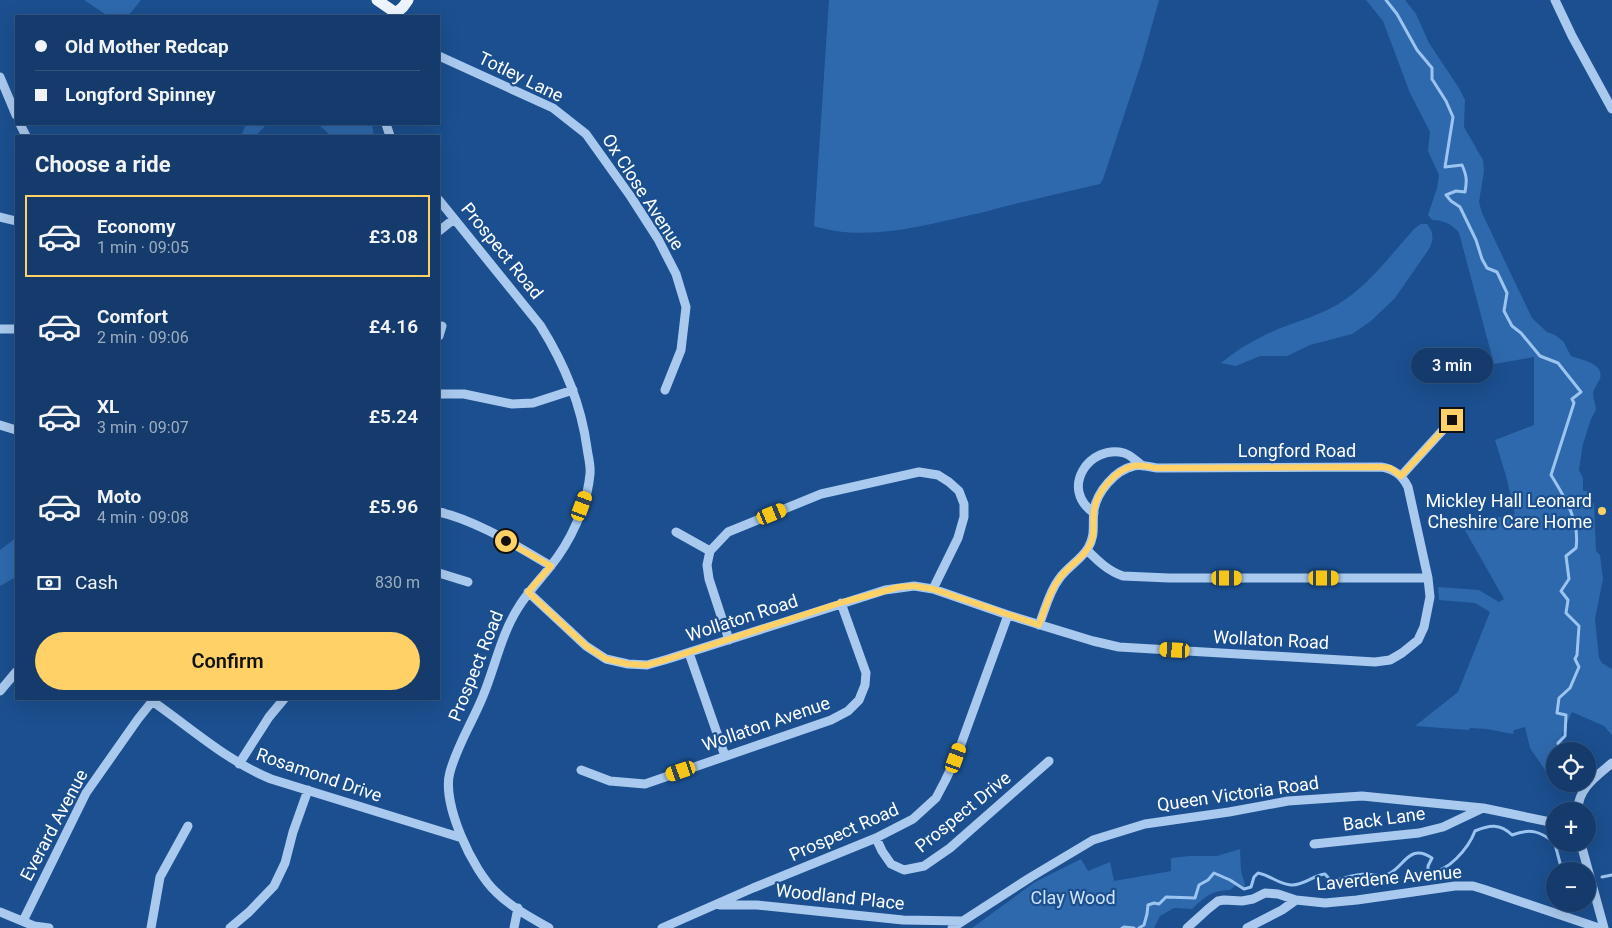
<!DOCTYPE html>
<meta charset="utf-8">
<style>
:root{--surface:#143b6b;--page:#214673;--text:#f1f3f6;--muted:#9dadc1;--line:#33557e;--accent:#ffd166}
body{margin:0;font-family:Roboto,sans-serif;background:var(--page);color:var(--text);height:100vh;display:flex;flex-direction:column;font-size:19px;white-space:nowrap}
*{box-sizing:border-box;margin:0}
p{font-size:16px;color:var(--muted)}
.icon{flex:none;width:28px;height:28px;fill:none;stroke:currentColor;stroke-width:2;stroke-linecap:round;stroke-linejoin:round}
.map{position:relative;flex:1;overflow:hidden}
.details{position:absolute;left:15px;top:135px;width:425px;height:565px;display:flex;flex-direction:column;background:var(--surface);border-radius:0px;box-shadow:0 5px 20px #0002,0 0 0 1px var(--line)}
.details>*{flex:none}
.banner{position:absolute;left:15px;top:15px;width:425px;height:110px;border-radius:0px;box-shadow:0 5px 20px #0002,0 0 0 1px var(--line);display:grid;align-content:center;height:110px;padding:0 20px;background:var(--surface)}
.tools{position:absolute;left:1546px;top:742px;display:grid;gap:10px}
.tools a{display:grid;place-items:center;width:50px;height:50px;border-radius:50%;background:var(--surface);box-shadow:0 5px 20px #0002,0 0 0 1px var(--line);font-size:25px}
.end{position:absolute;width:22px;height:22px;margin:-11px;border:6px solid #ffd166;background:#111;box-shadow:0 0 0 2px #111}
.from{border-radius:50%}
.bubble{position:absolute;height:35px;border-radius:18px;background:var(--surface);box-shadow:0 5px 20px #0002,0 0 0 1px var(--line);font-size:16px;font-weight:600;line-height:35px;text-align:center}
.car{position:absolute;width:15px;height:30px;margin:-15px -8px;border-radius:6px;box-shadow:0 0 4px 1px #0007;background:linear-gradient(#f5c518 24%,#345 0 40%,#f5c518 0 76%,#345 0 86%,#f5c518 0)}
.banner b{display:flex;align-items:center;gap:18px;height:48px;font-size:19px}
.banner b+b{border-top:1px solid var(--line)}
.banner i{width:12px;height:12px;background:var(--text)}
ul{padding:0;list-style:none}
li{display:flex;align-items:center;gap:15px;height:82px;margin:0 10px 8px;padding:0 10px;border:2px solid transparent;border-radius:0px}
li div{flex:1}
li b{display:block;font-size:19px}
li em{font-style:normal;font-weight:600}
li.selected{border-color:var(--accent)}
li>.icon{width:45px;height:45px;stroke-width:1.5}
h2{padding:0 20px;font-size:22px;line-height:60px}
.pay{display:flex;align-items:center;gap:12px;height:55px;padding:0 20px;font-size:19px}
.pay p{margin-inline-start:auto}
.action{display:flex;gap:10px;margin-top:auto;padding:10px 20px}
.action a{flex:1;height:58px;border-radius:30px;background:var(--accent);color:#111;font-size:20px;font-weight:600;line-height:58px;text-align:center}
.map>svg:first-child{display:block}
.green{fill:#2e69ad}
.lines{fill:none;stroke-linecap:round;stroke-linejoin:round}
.stream{stroke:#9cc4f0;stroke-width:3}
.minor{stroke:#a9c9ee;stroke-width:9}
.major{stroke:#f0f6ff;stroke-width:11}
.route{stroke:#ffd166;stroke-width:6}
.poi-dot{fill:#ffd166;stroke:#1b4f8f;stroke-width:2}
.labels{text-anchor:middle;stroke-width:4.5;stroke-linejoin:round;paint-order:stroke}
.street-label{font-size:18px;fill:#fff;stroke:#1b4f8f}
.poi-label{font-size:18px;fill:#fff;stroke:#1b4f8f;text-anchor:end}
.park-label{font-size:18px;fill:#cfe3fa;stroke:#1b4f8f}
</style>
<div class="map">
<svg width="1612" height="928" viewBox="0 0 1612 928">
<rect width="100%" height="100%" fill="#1b4f8f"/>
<path class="green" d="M84 0H141L128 16H108Z
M829 0H1159L1142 61 1103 179 1100 184C1061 193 1022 202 984 212 930 224 868 243 814 226Z
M1366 0H1405L1416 14 1429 43 1459 88 1465 100 1464 127 1483 160 1484 171 1479 202 1482 213 1532 318 1547 332 1555 335 1563 341 1571 356C1581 360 1605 363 1600 379 1598 383 1593 389 1593 394 1593 399 1596 405 1596 410L1591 419 1583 444 1579 470 1583 478V491H1591V503H1594L1596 551 1600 555 1603 579 1595 619 1599 658 1602 663 1612 669V735L1604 726 1572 712 1562 734 1563 751H1555L1554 783 1530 748 1525 727 1514 730 1513 734 1487 729 1470 728 1469 730 1415 726 1458 692 1490 612 1475 603 1439 600 1438 587 1479 590 1499 602 1504 599 1462 525 1515 514 1506 476 1495 440 1534 425V357L1494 364 1459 233C1452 224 1443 220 1432 220L1428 215 1437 188 1439 175 1428 151 1430 132 1410 93 1383 21Z
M246 124H275V125L265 126 255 136H241Z
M318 124H372L374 136H341V134H329Z
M1421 224H1427C1434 233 1434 239 1429 249L1395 298 1371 321 1352 334 1310 345 1287 356H1260L1236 366 1221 363C1234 352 1248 343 1263 336 1290 322 1321 317 1346 299 1372 281 1394 251 1415 228Z
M16 538V577L0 586V550Z
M1240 849 1241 871 1245 885 1244 887 1238 883 1230 890C1211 891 1206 896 1192 909L1174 908 1160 916 1154 928H972L1035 882 1081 859 1088 871 1110 862 1114 881 1171 871V858L1189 856H1217Z"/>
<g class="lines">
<path class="stream" d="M1386 0 1397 14 1417 50 1432 68V79L1446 101 1453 117 1445 167 1462 165C1467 176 1467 181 1465 192L1456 191 1446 195 1451 201 1460 207 1476 240 1482 259 1487 268 1497 272 1507 293 1504 311 1512 326 1521 333 1540 356 1558 363 1581 392 1572 399 1574 403 1551 475C1565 498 1580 521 1576 548L1566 556 1569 579 1561 591 1568 600 1566 613 1579 626 1577 655 1575 659 1579 667 1570 688 1559 698 1557 713 1566 715 1565 736 1558 743 1560 751
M1555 844 1561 867 1570 871
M1602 877 1612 875
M1122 928 1124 927 1134 928
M1139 928 1144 925 1147 914 1148 905 1154 903 1159 904 1166 897 1195 898 1199 885 1208 880 1214 873 1230 880 1244 889 1251 887 1254 877 1258 873C1270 875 1278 884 1291 885 1304 886 1313 875 1325 874L1331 881C1342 879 1355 874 1366 874 1373 874 1379 877 1386 875 1404 869 1408 842 1432 858L1428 866V871C1447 875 1469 847 1475 831 1489 825 1500 823 1512 835 1530 828 1540 831 1555 843"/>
<path class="minor" d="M1555 0 1572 36 1612 109
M439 56 553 108 586 134 631 197 658 239 676 274 686 307 681 350 665 390
M0 77 16 115
M20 124 26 136
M386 124 390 136
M439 200 540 325C564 363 581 403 587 448 588 456 591 466 590 474 587 506 571 541 550 567 539 581 527 593 518 608 501 635 495 667 483 696 473 721 457 746 450 772 441 803 473 871 496 892 511 907 531 918 549 928
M0 217 16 221
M439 231 454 219
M0 329H16
M439 336 442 326
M439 394H464L512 404 533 403 573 390
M0 425 16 430
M1401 476 1452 420
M439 512C476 520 518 547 551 566
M1094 513C1059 489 1089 444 1124 453 1131 455 1137 462 1143 466
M676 532 710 551
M1087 550C1098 561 1108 571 1123 576L1169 578H1428
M439 573 468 582
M528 592 586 646 606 659 628 664 647 665 668 659 885 590 914 586 933 589 1008 615 1093 641 1119 647 1375 662 1390 660 1402 653 1418 640 1424 627 1430 597 1428 578 1408 487C1402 475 1394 469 1381 467L1157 468C1149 467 1141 464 1134 466 1115 470 1097 492 1094 510 1092 524 1096 535 1088 548 1081 560 1067 567 1059 579 1049 592 1045 610 1039 625
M729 640 709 579 707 565 710 551 728 532 821 494 919 472 938 475 949 482 959 491 964 504V517L958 538 933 589
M689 653 725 756
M0 691 16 672
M152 701C191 728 227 761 271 779L462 838
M239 764 269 717 284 699
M581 770 610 781 645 784 831 720 848 711 859 700 865 685 866 673 841 603
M1578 811C1577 789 1597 776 1612 763
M876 838 882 851 891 864 904 870 924 866 950 848 1049 761
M1314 844 1419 833 1443 827 1483 808
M1581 844 1604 928
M720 905H757L903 920 962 921
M0 912 34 926 49 928
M23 921 86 793 138 719 154 699
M151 928 160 877 188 826
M230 928 249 912 274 886 285 863 293 832 308 790
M514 928 518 908
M662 928 753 888 876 838 913 819 936 798 945 781 956 758 1008 615
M952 928 1031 877 1093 840 1145 824 1229 812 1288 801 1362 796 1483 808 1555 823
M1187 928 1208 909 1218 901 1224 900 1242 901 1253 899 1265 893 1278 894 1296 900 1325 903 1357 900 1455 886H1473L1483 889 1599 928
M1247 928 1282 910 1296 900"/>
<path class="major" d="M377 0 396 13 403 7 408 0"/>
</g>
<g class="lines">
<path class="route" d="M506 541 551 566 528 592 586 646 606 659 628 664 647 665 668 659 840 603 899 587 914 586 933 589 1039 625C1045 610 1049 592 1059 579 1067 567 1081 560 1088 548 1097 534 1092 525 1094 510 1097 492 1115 470 1133 466 1141 464 1149 467 1156 468L1381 467 1390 468 1401 476 1452 420"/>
</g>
<circle class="poi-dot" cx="1602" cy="511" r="5"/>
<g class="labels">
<g class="street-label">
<text transform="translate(521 77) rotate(26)" y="6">Totley Lane</text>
<text transform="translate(643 192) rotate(57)" y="6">Ox Close Avenue</text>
<text transform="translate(502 251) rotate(51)" y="6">Prospect Road</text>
<text x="1297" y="457">Longford Road</text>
<text transform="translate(742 618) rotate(-18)" y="6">Wollaton Road</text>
<text transform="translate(1271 640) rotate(3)" y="6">Wollaton Road</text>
<text transform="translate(476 666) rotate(-68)" y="6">Prospect Road</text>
<text transform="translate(766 724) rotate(-19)" y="6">Wollaton Avenue</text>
<text transform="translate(319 775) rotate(19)" y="6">Rosamond Drive</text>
<text transform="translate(1238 794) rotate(-8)" y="6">Queen Victoria Road</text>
<text transform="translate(963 812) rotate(-39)" y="6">Prospect Drive</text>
<text transform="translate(1384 819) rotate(-8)" y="6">Back Lane</text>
<text transform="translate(54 825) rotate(-62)" y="6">Everard Avenue</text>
<text transform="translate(844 832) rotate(-24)" y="6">Prospect Road</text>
<text transform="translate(1389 878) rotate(-5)" y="6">Laverdene Avenue</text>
<text transform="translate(840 897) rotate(6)" y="6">Woodland Place</text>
</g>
<g class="poi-label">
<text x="1592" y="507">Mickley Hall Leonard<tspan x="1592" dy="21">Cheshire Care Home</tspan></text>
</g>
<g class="park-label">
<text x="1073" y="904">Clay Wood</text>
</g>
</g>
</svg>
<div class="tools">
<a><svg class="icon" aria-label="locate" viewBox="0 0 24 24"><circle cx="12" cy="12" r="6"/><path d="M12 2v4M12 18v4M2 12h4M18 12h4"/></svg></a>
<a>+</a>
<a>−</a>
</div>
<i class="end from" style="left:506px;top:541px"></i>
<i class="end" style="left:1452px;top:420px"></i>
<div class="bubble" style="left:1411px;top:348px;width:82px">3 min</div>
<i class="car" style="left:582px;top:506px;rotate:20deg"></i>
<i class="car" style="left:772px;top:514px;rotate:68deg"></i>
<i class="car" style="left:1227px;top:578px;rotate:90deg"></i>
<i class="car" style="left:1324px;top:578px;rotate:90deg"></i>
<i class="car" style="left:1175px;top:650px;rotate:273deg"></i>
<i class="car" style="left:956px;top:758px;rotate:20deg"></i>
<i class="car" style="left:681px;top:771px;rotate:251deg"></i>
<div class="banner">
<b><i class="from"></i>Old Mother Redcap</b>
<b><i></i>Longford Spinney</b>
</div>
<section class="details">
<h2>Choose a ride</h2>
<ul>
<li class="selected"><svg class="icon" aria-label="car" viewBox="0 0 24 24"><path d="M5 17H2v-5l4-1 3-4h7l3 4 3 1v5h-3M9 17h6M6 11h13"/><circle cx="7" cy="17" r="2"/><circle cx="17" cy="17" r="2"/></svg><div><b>Economy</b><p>1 min · 09:05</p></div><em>£3.08</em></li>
<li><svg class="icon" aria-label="car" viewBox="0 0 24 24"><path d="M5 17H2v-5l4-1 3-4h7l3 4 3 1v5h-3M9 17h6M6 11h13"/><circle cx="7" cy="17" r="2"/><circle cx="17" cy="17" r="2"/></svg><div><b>Comfort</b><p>2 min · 09:06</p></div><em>£4.16</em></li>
<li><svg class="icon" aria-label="car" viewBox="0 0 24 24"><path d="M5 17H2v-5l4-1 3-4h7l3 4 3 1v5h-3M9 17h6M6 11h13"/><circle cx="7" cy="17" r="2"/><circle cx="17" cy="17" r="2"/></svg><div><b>XL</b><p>3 min · 09:07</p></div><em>£5.24</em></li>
<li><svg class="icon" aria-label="car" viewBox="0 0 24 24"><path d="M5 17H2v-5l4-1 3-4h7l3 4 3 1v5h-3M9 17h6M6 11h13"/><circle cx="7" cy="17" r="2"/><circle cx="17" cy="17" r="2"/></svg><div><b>Moto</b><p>4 min · 09:08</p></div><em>£5.96</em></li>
</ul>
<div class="pay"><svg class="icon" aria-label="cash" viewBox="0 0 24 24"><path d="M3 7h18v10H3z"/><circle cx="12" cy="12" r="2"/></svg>Cash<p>830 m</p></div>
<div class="action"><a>Confirm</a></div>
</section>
</div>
